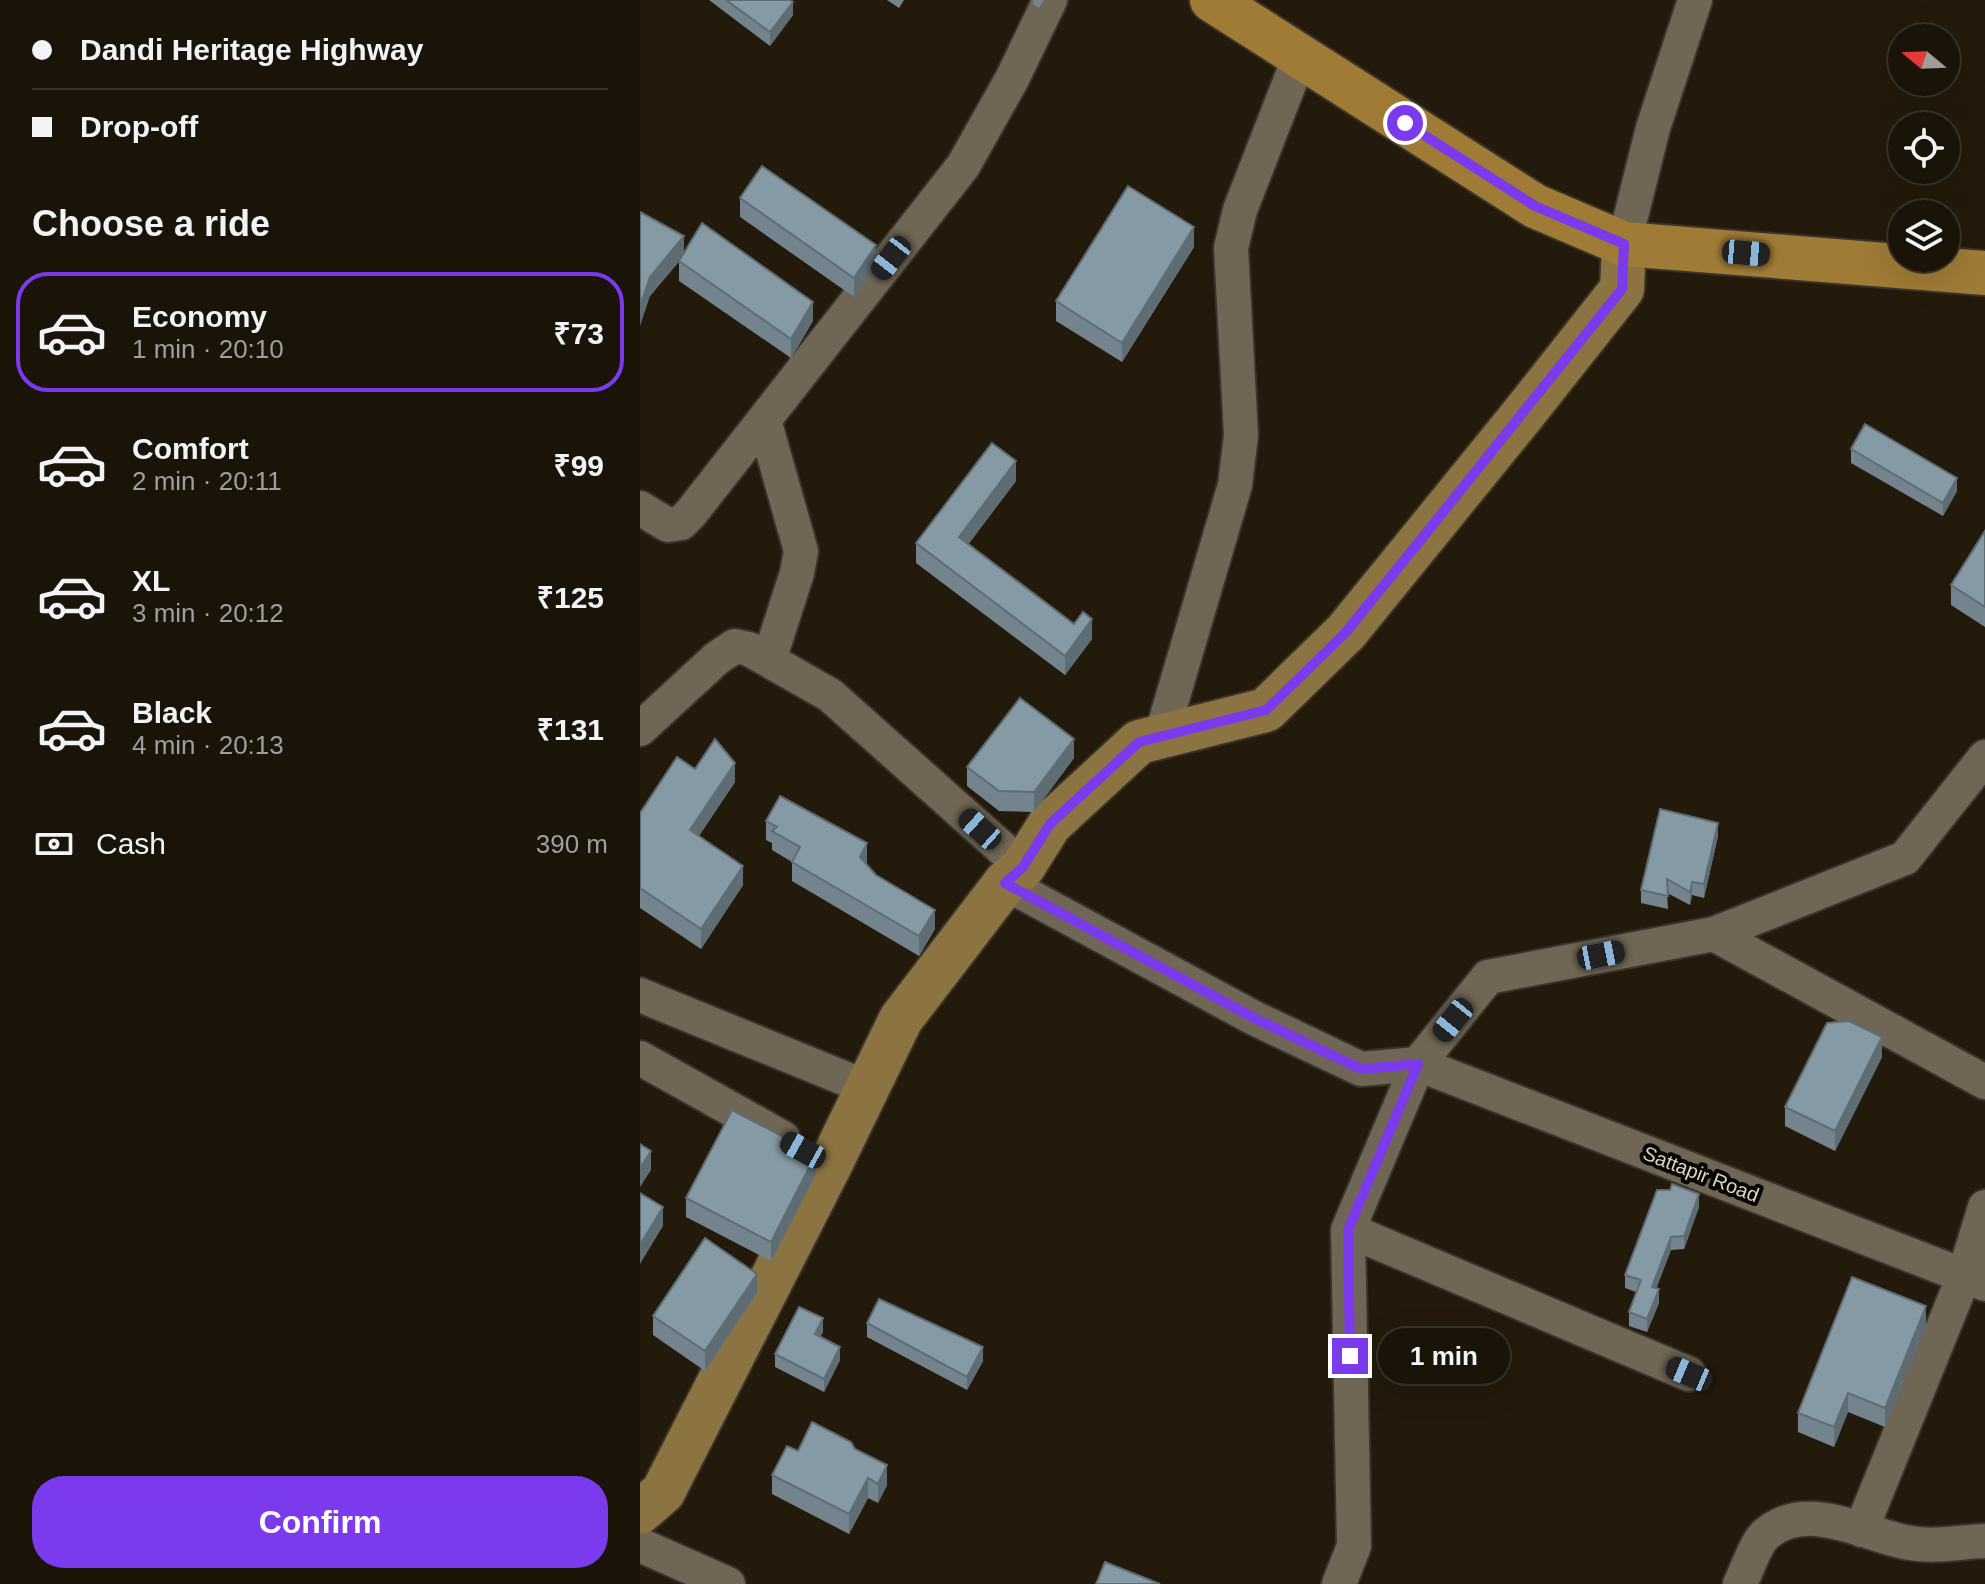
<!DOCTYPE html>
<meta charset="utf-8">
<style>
:root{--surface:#1a1408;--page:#272116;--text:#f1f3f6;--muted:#9f9e9c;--line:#383329;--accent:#7c3aed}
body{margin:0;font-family:Helvetica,sans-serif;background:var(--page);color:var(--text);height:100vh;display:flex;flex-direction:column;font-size:30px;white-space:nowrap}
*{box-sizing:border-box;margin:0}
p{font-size:26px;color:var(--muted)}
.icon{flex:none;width:44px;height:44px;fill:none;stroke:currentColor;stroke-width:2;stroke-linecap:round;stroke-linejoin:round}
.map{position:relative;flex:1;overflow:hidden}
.details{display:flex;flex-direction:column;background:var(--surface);width:640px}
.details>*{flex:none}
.guide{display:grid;align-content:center;height:176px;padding:0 32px;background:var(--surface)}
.needle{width:52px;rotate:289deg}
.fabs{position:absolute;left:1248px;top:24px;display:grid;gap:16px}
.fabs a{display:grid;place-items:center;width:72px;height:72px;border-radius:50%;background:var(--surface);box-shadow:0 8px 32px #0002,0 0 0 2px var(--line);font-size:40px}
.end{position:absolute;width:36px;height:36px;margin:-18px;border:10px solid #7c3aed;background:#fff;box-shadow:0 0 0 4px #fff}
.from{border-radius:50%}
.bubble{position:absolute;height:56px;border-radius:28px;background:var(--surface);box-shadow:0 8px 32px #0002,0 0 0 2px var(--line);font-size:26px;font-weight:700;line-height:56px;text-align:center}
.car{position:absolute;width:24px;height:48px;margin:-24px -12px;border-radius:10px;box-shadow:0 0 6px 2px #0007;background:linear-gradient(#222 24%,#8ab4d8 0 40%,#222 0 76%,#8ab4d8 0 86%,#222 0)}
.guide b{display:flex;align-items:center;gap:28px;height:76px;font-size:30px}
.guide b+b{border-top:2px solid var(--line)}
.guide i{width:20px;height:20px;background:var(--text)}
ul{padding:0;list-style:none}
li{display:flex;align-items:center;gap:24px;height:120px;margin:0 16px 12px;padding:0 16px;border:4px solid transparent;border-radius:32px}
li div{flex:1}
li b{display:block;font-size:30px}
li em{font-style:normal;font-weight:700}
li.on{border-color:var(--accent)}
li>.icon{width:72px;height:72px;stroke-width:1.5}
h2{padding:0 32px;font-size:36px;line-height:96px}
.pay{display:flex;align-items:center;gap:20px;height:88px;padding:0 32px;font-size:30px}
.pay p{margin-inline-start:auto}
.action{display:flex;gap:16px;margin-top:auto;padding:16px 32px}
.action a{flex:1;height:92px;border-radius:32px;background:var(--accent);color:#fff;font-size:32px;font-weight:700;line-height:92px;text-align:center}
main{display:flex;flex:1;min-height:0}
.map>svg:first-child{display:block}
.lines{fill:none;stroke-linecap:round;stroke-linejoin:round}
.minor-casing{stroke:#39332c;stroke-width:38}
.major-casing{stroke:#39332c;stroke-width:48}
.highway-casing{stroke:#39332c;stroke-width:48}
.minor{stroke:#706655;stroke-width:34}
.major{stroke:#8c7342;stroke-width:44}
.highway{stroke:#9f7b35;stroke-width:44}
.wall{fill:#73848f}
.shaded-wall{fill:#5e6c74}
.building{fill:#869aa6;stroke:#5e6c74;stroke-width:2}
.route{stroke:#7c3aed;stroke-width:10}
.labels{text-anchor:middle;stroke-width:8;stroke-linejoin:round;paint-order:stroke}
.street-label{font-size:20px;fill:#d9d4ca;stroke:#090602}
</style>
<main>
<section class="details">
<div class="guide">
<b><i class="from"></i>Dandi Heritage Highway</b>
<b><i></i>Drop-off</b>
</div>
<h2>Choose a ride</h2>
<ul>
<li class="on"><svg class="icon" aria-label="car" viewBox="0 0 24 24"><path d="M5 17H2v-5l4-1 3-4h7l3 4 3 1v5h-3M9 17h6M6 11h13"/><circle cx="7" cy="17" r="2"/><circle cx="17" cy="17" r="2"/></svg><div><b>Economy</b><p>1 min · 20:10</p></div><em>₹73</em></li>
<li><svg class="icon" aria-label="car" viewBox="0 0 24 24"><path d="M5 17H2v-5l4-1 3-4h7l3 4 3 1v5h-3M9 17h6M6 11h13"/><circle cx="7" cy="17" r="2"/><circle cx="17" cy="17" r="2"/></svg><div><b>Comfort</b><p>2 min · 20:11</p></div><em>₹99</em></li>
<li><svg class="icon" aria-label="car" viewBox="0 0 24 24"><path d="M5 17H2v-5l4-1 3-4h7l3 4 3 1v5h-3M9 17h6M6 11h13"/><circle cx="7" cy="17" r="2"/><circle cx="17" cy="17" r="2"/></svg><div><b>XL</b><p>3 min · 20:12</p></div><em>₹125</em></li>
<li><svg class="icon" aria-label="car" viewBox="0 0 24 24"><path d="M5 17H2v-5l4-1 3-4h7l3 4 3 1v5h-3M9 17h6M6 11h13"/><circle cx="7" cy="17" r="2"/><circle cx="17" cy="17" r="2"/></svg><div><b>Black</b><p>4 min · 20:13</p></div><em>₹131</em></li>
</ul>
<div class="pay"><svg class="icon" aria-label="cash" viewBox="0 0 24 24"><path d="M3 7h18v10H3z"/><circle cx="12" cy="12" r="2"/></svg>Cash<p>390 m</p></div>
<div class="action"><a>Confirm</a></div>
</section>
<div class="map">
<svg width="1345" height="1584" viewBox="0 0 1345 1584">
<rect width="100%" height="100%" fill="#231a0b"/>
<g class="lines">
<defs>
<path id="minor" d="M984 244 1013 128 1055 0
M124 420 161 551 157 573 129 660
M0 508 28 525 41 523 51 513 323 166 372 79 410 0
M0 729 77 658 95 646 109 649 190 695 383 867
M521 737 595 485 601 435 591 248 600 210 660 56
M365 883 614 1018 721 1069 778 1064 1345 1284
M1074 934 1345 1082
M0 995 228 1088
M0 1058 143 1138
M708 1230 1049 1374
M1221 1530 1324 1276 1345 1207
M0 1545 88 1584
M699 1584 714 1546 708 1230 778 1064 848 977 1074 934 1265 858 1345 757
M1100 1584C1106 1572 1116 1543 1125 1535 1165 1499 1221 1533 1265 1542 1293 1548 1318 1542 1345 1541"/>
<path id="major" d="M0 1512 23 1492 190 1165 261 1019 365 883 383 867 410 824 499 742 626 710 706 632 880 418 982 289 984 244"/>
<path id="highway" d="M572 0 895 206 984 244 1345 273"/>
</defs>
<use href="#minor" class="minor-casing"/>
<use href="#major" class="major-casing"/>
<use href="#highway" class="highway-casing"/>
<use href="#minor" class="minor"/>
<use href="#major" class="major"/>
<use href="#highway" class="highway"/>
</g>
<path class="wall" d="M69 0H150L153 15 130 46Z
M247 0H264L259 8Z
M393 0H404L399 8 393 4Z
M100 198 236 265 214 297 100 217Z
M0 212 44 254 173 321 151 358 39 281V261L10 296Z
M554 247 482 362 416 321V301Z
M1211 449 1317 491 1303 516 1211 463Z
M376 481 328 544 452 639 425 675 276 563V543Z
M1345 531V627L1311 605V585Z
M434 758 394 812 359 811 327 786V767Z
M55 769 95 782 59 836 103 885 61 949 0 908V813Z
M126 821 227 863 226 864 236 875 295 929 279 956 152 881V862L132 850V843L126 840Z
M1078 836 1064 898 1052 895 1050 905 1027 893 1028 909 1001 903V890Z
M1242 1057 1195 1151 1145 1126V1107Z
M176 1174 131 1261 46 1217V1198Z
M1059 1207 1044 1249 1031 1250 1016 1288 1019 1303 1007 1332 989 1326V1312L996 1292 985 1288V1275Z
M117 1293 65 1371 13 1335V1316Z
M227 1323 343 1361 327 1390 227 1337Z
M1286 1325 1245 1427 1208 1412 1194 1447 1158 1432V1413Z
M183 1332 180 1337 200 1360 184 1392 135 1367V1354Z
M215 1449 247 1485 238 1503 228 1498 209 1534 132 1494V1475L158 1451Z"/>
<path class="shaded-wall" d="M153 2V15L130 46V32Z
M554 227V247L482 362V343Z
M44 236V256L10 296 0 326V306L10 277Z
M236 245V265L214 297V278Z
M173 302V321L151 358V339Z
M376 461V481L319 557V537Z
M1317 478V491L1303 516V503Z
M452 619V639L425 675V656Z
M434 739V758L394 812V792Z
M95 763V782L50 849V830Z
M1078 823V836L1064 898V884Z
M227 843V863L220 876V857Z
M103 866V885L61 949V929Z
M1052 882V895L1050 905V892Z
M295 910V929L279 956V936Z
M1242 1037V1057L1195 1151V1131Z
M11 1151V1170L0 1187V1168Z
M176 1154V1174L131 1261V1242Z
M1059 1194V1207L1044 1249V1236Z
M23 1207V1226L0 1264V1245Z
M1031 1237V1250L1012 1300V1287Z
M117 1274V1293L65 1371V1351Z
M1019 1289V1303L1007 1332V1319Z
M1286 1306V1325L1245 1427V1408Z
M183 1318V1332L175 1347V1334Z
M200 1347V1360L184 1392V1379Z
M343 1347V1361L327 1390V1377Z
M1208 1393V1412L1194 1447V1427Z
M247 1465V1485L238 1503V1484Z
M228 1478V1498L209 1534V1514Z"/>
<path class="building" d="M86 0H150L153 2 130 32Z
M122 166 236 245 214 278 100 198Z
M488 186 554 227 482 343 416 301Z
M0 212 44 236 10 277 0 306Z
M62 223 173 302 151 339 39 261Z
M1225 424 1317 478 1303 503 1211 449Z
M352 443 376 461 319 537 434 624 443 612 452 619 425 656 276 543Z
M1345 531V607L1311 585Z
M380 698 434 739 394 792 359 791 327 767Z
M75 739 95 763 50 830 103 866 61 929 0 888V813L37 757 55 769Z
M140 796 227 843 220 857 236 875 295 910 279 936 152 862 160 847 132 831 137 827 126 821Z
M1020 809 1078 823 1064 884 1052 882 1050 892 1027 879 1028 896 1001 890Z
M1209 1021 1242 1037 1195 1131 1145 1107 1187 1023Z
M92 1110 176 1154 131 1242 46 1198Z
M0 1144 11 1151 0 1168Z
M1032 1184 1059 1194 1044 1236 1031 1237 1012 1287 1019 1289 1007 1319 989 1312 1001 1280 985 1275 1017 1190H1030Z
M0 1193 23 1207 0 1245Z
M65 1238 117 1274 65 1351 13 1316Z
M1212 1277 1286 1306 1245 1408 1208 1393 1194 1427 1158 1413Z
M239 1299 343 1347 327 1377 227 1323Z
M159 1307 183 1318 175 1334 200 1347 184 1379 135 1354Z
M172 1422 211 1442 215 1449 247 1465 238 1484 228 1478 209 1514 132 1475 147 1446 158 1451Z
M465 1562 520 1584H456Z"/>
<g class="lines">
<path class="route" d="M710 1356 708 1230 778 1064 721 1069 614 1018 365 883 383 867 410 824 499 742 626 710 686 652 706 632 783 537 982 289 984 244 895 206 765 123"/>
</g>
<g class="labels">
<g class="street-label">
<text transform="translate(1061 1174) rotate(21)" y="7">Sattapir Road</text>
</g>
</g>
</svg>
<div class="fabs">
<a><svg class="needle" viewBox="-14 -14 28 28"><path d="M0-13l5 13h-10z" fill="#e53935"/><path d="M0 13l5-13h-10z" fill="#9f9e9c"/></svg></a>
<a><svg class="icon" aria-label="locate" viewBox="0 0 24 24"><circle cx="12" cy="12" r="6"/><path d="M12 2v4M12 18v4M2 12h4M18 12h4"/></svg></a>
<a><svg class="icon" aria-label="layers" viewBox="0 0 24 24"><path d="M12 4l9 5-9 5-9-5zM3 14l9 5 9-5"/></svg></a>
</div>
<i class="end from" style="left:765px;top:123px"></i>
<i class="end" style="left:710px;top:1356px"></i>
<div class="bubble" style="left:738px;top:1328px;width:132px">1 min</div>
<i class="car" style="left:1106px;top:253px;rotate:95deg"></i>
<i class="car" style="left:251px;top:258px;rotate:218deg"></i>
<i class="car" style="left:340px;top:829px;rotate:312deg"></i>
<i class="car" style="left:961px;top:955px;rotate:79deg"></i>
<i class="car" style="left:813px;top:1020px;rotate:219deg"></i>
<i class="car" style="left:163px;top:1150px;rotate:299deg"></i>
<i class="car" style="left:1049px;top:1374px;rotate:293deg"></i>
</div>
</main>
